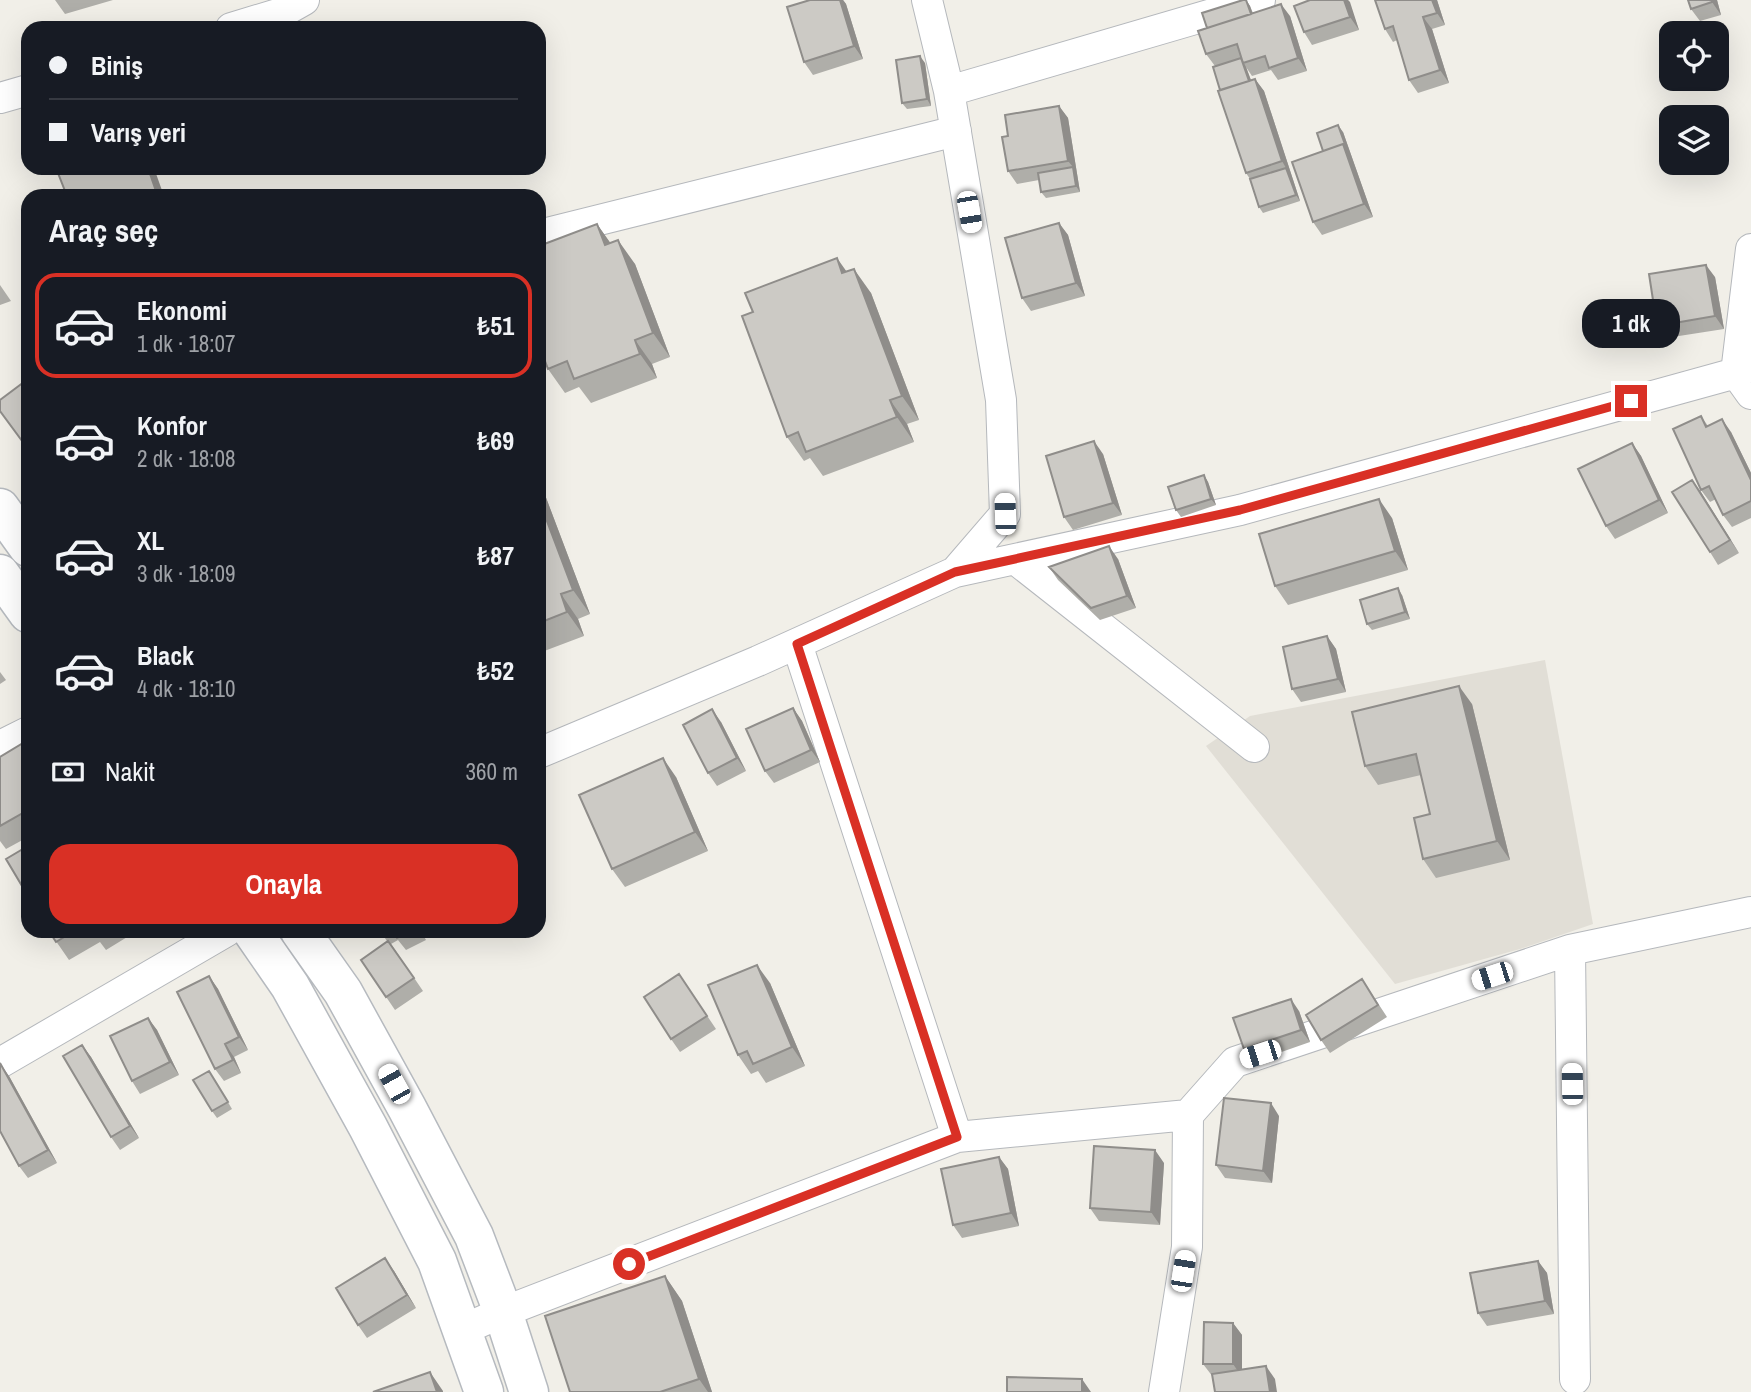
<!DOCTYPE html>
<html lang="tr">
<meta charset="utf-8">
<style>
:root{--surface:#171b24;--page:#242831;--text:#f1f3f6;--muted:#9ea1a6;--line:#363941;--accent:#d93025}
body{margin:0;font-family:"Archivo Narrow",sans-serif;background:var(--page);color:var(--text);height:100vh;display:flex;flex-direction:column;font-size:26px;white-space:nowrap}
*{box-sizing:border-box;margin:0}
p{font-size:23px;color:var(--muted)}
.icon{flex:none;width:38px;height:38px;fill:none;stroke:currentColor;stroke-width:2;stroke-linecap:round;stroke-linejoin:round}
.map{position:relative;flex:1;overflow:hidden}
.sheet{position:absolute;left:21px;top:189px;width:525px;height:749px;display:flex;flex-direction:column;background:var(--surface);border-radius:21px;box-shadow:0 7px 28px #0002}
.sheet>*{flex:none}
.hud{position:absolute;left:21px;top:21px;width:525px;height:154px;border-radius:21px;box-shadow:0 7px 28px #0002;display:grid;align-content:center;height:154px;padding:0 28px;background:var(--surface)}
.fabs{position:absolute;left:1659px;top:21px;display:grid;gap:14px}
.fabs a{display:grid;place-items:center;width:70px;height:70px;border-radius:14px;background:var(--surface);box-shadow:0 7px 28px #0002;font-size:35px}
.end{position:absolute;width:32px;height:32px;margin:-16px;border:9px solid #d93025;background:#fff;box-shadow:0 0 0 4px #fff}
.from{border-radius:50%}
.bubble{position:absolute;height:49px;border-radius:21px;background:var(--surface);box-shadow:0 7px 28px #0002;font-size:23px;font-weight:700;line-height:49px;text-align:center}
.car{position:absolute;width:21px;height:42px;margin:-21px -10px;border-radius:9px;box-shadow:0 0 5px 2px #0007;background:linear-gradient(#fff 24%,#345 0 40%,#fff 0 76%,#345 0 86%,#fff 0)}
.hud b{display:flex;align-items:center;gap:24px;height:66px;font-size:26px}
.hud b+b{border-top:2px solid var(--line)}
.hud i{width:18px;height:18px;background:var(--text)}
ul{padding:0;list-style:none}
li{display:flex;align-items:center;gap:21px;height:105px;margin:0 14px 10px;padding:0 14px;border:4px solid transparent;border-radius:21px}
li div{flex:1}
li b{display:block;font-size:26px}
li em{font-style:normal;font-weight:700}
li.active{border-color:var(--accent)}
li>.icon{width:63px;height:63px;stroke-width:1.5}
h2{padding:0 28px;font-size:32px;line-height:84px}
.pay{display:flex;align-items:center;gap:18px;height:77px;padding:0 28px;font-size:26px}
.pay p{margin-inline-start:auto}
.cta{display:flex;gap:14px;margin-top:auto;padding:14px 28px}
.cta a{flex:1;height:80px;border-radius:21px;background:var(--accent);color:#fff;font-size:28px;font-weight:700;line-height:80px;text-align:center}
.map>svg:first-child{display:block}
.education{fill:#e1ded6}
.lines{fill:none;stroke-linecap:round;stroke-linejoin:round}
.minor-casing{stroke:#b5b8bc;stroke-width:32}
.secondary-casing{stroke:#b6babf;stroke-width:41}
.minor{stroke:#fff;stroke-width:30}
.secondary{stroke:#fff;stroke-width:38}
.wall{fill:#afaea9}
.shaded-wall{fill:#8f8d8a}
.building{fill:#cccac5;stroke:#8f8d8a;stroke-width:2}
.route{stroke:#d93025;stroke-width:9}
</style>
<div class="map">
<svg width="1751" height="1392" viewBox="0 0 1751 1392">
<rect width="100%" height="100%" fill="#f1efe8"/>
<path class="education" d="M1545 660 1593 924 1520 949 1395 984 1206 746 1250 716Z"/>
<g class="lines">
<defs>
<path id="minor" d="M231 28 281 13 304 0
M949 91 1260 0
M0 98 28 90
M539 235 956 131
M1751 249 1736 373 1751 394
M1015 559 1254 747
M955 572 1240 510 1736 373 1751 366
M0 746 28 732
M539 753 758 661 955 572 1005 514 1001 400 949 91 927 0
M1570 950 1575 1379
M0 1063 227 931
M957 1137 1188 1115
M462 1330 503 1312 957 1137 797 644
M1164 1392 1187 1247 1188 1115 1235 1062 1570 950 1751 912"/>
<path id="secondary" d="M0 508 28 547
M0 574 28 613
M252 931 290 986 368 1127 437 1261 484 1392
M300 931 343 992 407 1108 474 1236 503 1312 529 1392"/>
</defs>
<use href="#minor" class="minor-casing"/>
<use href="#secondary" class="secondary-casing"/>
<use href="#minor" class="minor"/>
<use href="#secondary" class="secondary"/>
</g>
<path class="wall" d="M55 0H113L65 14Z
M840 0H843L846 4 863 59 813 75 804 62Z
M1246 0 1250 6 1253 13 1290 16 1307 71 1278 80 1271 70 1252 76 1246 67 1251 80 1255 79 1264 91 1300 201 1263 213 1259 207 1250 179 1246 173 1220 90 1215 66 1206 54 1207 28Z
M1310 0H1348L1359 30 1312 45 1304 32Z
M1375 0H1437L1445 25 1432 29 1449 83 1418 93 1409 80 1397 40 1393 42 1385 29Z
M1688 0H1717L1721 15 1700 21 1691 9Z
M925 63 931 106 907 109 902 103Z
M1059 106 1068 118 1080 192 1046 198 1041 192 1039 180 1017 184 1008 171Z
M1343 132 1373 217 1322 235 1313 222 1323 151Z
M1059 223 1068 235 1085 296 1031 311 1022 298Z
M597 224 610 243 635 264 670 357 652 364 657 378 591 403 579 387 565 393 548 369Z
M846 272 871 293 919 420 907 424 914 442 823 476 810 458 804 461 787 437 753 312Z
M1715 277 1724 329 1666 338 1657 326Z
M0 285 11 301 0 305Z
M1701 416 1708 426 1731 432 1751 473V518L1732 527 1723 515 1716 499 1710 502 1701 490Z
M1632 443 1641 456 1668 513 1615 539 1606 526Z
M1103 454 1122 515 1073 530 1064 517Z
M1204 475 1208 482 1216 505 1181 517 1176 510Z
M1692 480 1739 553 1718 565 1710 552Z
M539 482 542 487 590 614 578 619 584 636 539 653Z
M1392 518 1408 570 1288 605 1275 586Z
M1118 559 1136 608 1100 620 1058 580 1049 567Z
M1402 595 1410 619 1372 630 1367 624Z
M1327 636 1336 649 1346 692 1301 702 1292 689Z
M0 672 6 680 0 684Z
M1472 704 1510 860 1436 878 1423 859 1430 814 1421 775 1378 785 1365 766Z
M793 708 802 721 820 762 774 783 765 771Z
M721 722 746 771 717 786 708 773Z
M28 740V837L6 849 0 841V757Z
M676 777 708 851 625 887 612 869Z
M49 931H137L106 950 100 942 69 960Z
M380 931H421L426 940 406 950 398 940 391 944 423 991 395 1010 361 960 387 941Z
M679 974 716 1029 680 1052 671 1039Z
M209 976 218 989 248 1050 234 1057 241 1073 224 1081 215 1069Z
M1362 979 1387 1017 1330 1053 1321 1040Z
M770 983 805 1066 766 1083 758 1071 751 1074 738 1055Z
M1299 1011 1310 1042 1253 1062 1244 1049Z
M148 1018 157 1030 179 1075 140 1094 132 1081Z
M82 1045 91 1057 139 1138 120 1150 111 1137Z
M9 1076 57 1163 28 1178 19 1166Z
M213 1077 232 1109 217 1118 212 1111Z
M1279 1116 1272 1183 1225 1178 1216 1165Z
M999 1157 1008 1169 1019 1226 962 1238 953 1225Z
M1164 1163 1160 1225 1099 1221 1090 1208Z
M1538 1261 1547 1273 1554 1314 1487 1326 1478 1313Z
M394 1271 416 1308 367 1338 358 1325Z
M665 1276 682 1301 712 1392H570Z
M1233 1323 1242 1335V1370L1275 1379 1213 1377 1203 1364Z"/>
<path class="shaded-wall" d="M840 0H843L846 4 863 59 854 46Z
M1246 0 1250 6 1257 27 1253 20Z
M1344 0H1348L1350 2 1359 30 1350 17Z
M1432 0H1437L1445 25 1437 13Z
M1712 0H1717L1721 15 1712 2Z
M1281 4 1290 16 1307 71 1298 58Z
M1423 17 1432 29 1449 83 1440 70Z
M920 56 925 63 931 106 927 99Z
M1241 58 1246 67 1256 94 1251 88Z
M1255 79 1264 91 1300 201 1296 195 1286 168 1282 161Z
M1059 106 1068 118 1080 192 1076 186 1073 167 1068 161Z
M1338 125 1343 132 1373 217 1364 204 1343 144Z
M148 168H154L164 196H158L157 194Z
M1059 223 1068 235 1085 296 1076 283Z
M597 224 614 248 605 245Z
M618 240 635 264 670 357 653 333Z
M837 258 854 282 842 273Z
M1706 265 1715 277 1724 329 1715 316Z
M854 269 871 293 919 420 902 396Z
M635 340 652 364 657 378 640 354Z
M890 400 907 424 914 442 897 417Z
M1722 419 1731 432 1751 473V480Z
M1094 441 1103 454 1122 515 1113 503Z
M1632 443 1641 456 1668 513 1659 500Z
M1204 475 1208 482 1216 505 1211 499Z
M1692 480 1701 492 1739 553 1730 540Z
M539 482 542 487 590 614 573 590 539 500Z
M1379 499 1392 518 1408 570 1395 551Z
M1109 546 1118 559 1136 608 1127 596Z
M1398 588 1402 595 1410 619 1405 612Z
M561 594 578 619 584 636 567 612Z
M1327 636 1336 649 1346 692 1338 679Z
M1459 686 1472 704 1510 860 1497 841Z
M793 708 802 721 820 762 811 750Z
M712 709 721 722 746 771 737 758Z
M663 758 676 777 708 851 695 832Z
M757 965 770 983 805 1066 792 1047Z
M209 976 218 989 248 1050 239 1037Z
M1291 999 1299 1011 1310 1042 1301 1030Z
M148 1018 157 1030 179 1075 170 1062Z
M225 1044 234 1057 241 1073 233 1060Z
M82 1045 91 1057 139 1138 130 1126Z
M0 1063 9 1076 57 1163 48 1150Z
M1271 1103 1279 1116 1272 1183 1263 1171Z
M1155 1150 1164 1163 1160 1225 1151 1212Z
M999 1157 1008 1169 1019 1226 1011 1213Z
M385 1258 394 1271 416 1308 407 1295Z
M1538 1261 1547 1273 1554 1314 1545 1301Z
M665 1276 682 1301 712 1392H708L699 1379Z
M1233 1323 1242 1335V1377L1233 1364Z
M1266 1366 1275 1379 1277 1392H1270Z
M430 1372 443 1391V1392H437Z
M1082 1379 1091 1392H1082Z"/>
<path class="building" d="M810 0H840L854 46 804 62 787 7Z
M1243 0H1246L1251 14 1207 28 1202 13Z
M1310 0H1344L1350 17 1304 32 1294 6Z
M1375 0H1432L1437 13 1423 17 1440 70 1409 80 1393 26 1385 29Z
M1688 0H1712V2L1691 9Z
M1281 4 1298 58 1269 68 1265 56 1243 63 1237 44 1206 54 1198 31Z
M312 24 313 28H297Z
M920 56 927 99 902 103 896 60Z
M1241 58 1249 81 1220 90 1213 67Z
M1255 79 1282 161 1246 173 1218 91Z
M1059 106 1068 161 1008 171 1002 137 1008 136 1005 115Z
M1338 125 1347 150 1343 144 1323 151 1317 133Z
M1343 144 1364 204 1313 222 1292 162Z
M1073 167 1076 186 1041 192 1038 173Z
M56 168H148L157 194 151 196H67Z
M1286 168 1296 195 1259 207 1250 179Z
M1059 223 1076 283 1022 298 1005 238Z
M597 224 605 245 618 240 653 333 635 340 640 354 574 379 567 361 548 369 539 345V246Z
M837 258 842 273 854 269 902 396 890 400 897 417 806 452 798 432 787 437 742 316 753 312 745 293Z
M1706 265 1715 316 1657 326 1649 274Z
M28 379V449L0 411V400Z
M1701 416 1706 427 1722 419 1751 480V501L1723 515 1709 486 1701 490 1673 429Z
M1094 441 1113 503 1064 517 1046 456Z
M1632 443 1659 500 1606 526 1578 469Z
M1204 475 1211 499 1176 510 1168 487Z
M1692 480 1730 540 1710 552 1672 492Z
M1379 499 1395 551 1275 586 1259 534Z
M539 500 573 590 561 594 567 612 539 623Z
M1109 546 1127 596 1091 608 1049 567Z
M1398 588 1405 612 1367 624 1360 600Z
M1327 636 1338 679 1292 689 1283 647Z
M1459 686 1497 841 1423 859 1414 818 1430 814 1416 754 1365 766 1352 712Z
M793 708 811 750 765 771 746 729Z
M712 709 737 758 708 773 683 725Z
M28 740V810L0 826V757Z
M663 758 695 832 612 869 579 795Z
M28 846V896L6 859Z
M49 931H74L56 942Z
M393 931H410L397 938Z
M388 941 414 978 386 997 361 960Z
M757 965 792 1047 753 1064 747 1051 738 1055 708 985Z
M679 974 707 1016 671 1039 644 997Z
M209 976 239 1037 225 1044 233 1060 215 1069 177 992Z
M1362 979 1378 1005 1321 1040 1306 1015Z
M1291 999 1301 1030 1244 1049 1233 1018Z
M148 1018 170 1062 132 1081 110 1036Z
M82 1045 130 1126 111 1137 63 1056Z
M0 1063 48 1150 19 1166 0 1131Z
M209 1071 228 1102 212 1111 193 1080Z
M1224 1098 1271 1103 1263 1171 1216 1165Z
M1094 1146 1155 1150 1151 1212 1090 1208Z
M999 1157 1011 1213 953 1225 941 1169Z
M385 1258 407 1295 358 1325 336 1288Z
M1538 1261 1545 1301 1478 1313 1470 1273Z
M665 1276 699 1379 660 1392H570L545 1316Z
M1204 1322 1233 1323V1364H1203Z
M1266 1366 1270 1392H1215L1212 1374Z
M430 1372 437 1392H373Z
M1007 1377 1082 1379V1392H1007Z"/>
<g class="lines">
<path class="route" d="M629 1264 957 1137 797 644 955 572 1240 510 1631 401"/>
</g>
</svg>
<div class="fabs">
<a><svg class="icon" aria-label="locate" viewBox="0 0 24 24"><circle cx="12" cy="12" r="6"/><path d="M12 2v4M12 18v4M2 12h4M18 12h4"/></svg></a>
<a><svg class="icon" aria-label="layers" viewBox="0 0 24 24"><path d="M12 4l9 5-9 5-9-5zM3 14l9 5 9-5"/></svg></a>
</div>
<i class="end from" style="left:629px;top:1264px"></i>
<i class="end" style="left:1631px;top:401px"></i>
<div class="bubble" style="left:1582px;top:299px;width:98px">1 dk</div>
<i class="car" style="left:969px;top:212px;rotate:170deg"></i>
<i class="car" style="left:1005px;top:514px;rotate:358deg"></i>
<i class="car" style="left:1492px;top:976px;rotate:252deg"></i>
<i class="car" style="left:1260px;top:1054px;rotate:252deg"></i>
<i class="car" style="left:394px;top:1084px;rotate:331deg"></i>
<i class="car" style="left:1572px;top:1084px;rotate:359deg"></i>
<i class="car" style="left:1183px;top:1271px;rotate:9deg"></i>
<div class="hud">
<b><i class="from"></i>Biniş</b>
<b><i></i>Varış yeri</b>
</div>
<section class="sheet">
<h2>Araç seç</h2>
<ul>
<li class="active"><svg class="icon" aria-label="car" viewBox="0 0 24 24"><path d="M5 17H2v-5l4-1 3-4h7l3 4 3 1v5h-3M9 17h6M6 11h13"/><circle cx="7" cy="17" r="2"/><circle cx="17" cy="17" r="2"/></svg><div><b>Ekonomi</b><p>1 dk · 18:07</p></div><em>₺51</em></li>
<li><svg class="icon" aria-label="car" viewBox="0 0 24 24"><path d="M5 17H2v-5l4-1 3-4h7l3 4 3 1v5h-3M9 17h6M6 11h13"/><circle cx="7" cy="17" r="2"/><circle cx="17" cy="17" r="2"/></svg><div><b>Konfor</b><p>2 dk · 18:08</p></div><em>₺69</em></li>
<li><svg class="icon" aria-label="car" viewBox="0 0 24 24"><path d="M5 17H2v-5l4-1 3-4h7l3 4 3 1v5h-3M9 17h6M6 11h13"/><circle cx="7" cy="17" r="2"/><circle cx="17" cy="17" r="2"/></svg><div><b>XL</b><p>3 dk · 18:09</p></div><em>₺87</em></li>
<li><svg class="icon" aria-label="car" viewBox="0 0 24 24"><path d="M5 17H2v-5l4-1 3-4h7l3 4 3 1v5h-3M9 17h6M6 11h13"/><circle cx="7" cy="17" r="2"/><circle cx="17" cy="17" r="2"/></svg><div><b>Black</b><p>4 dk · 18:10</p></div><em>₺52</em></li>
</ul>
<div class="pay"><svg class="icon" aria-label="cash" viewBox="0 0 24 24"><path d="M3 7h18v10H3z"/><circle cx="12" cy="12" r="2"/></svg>Nakit<p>360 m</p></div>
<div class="cta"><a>Onayla</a></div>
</section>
</div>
